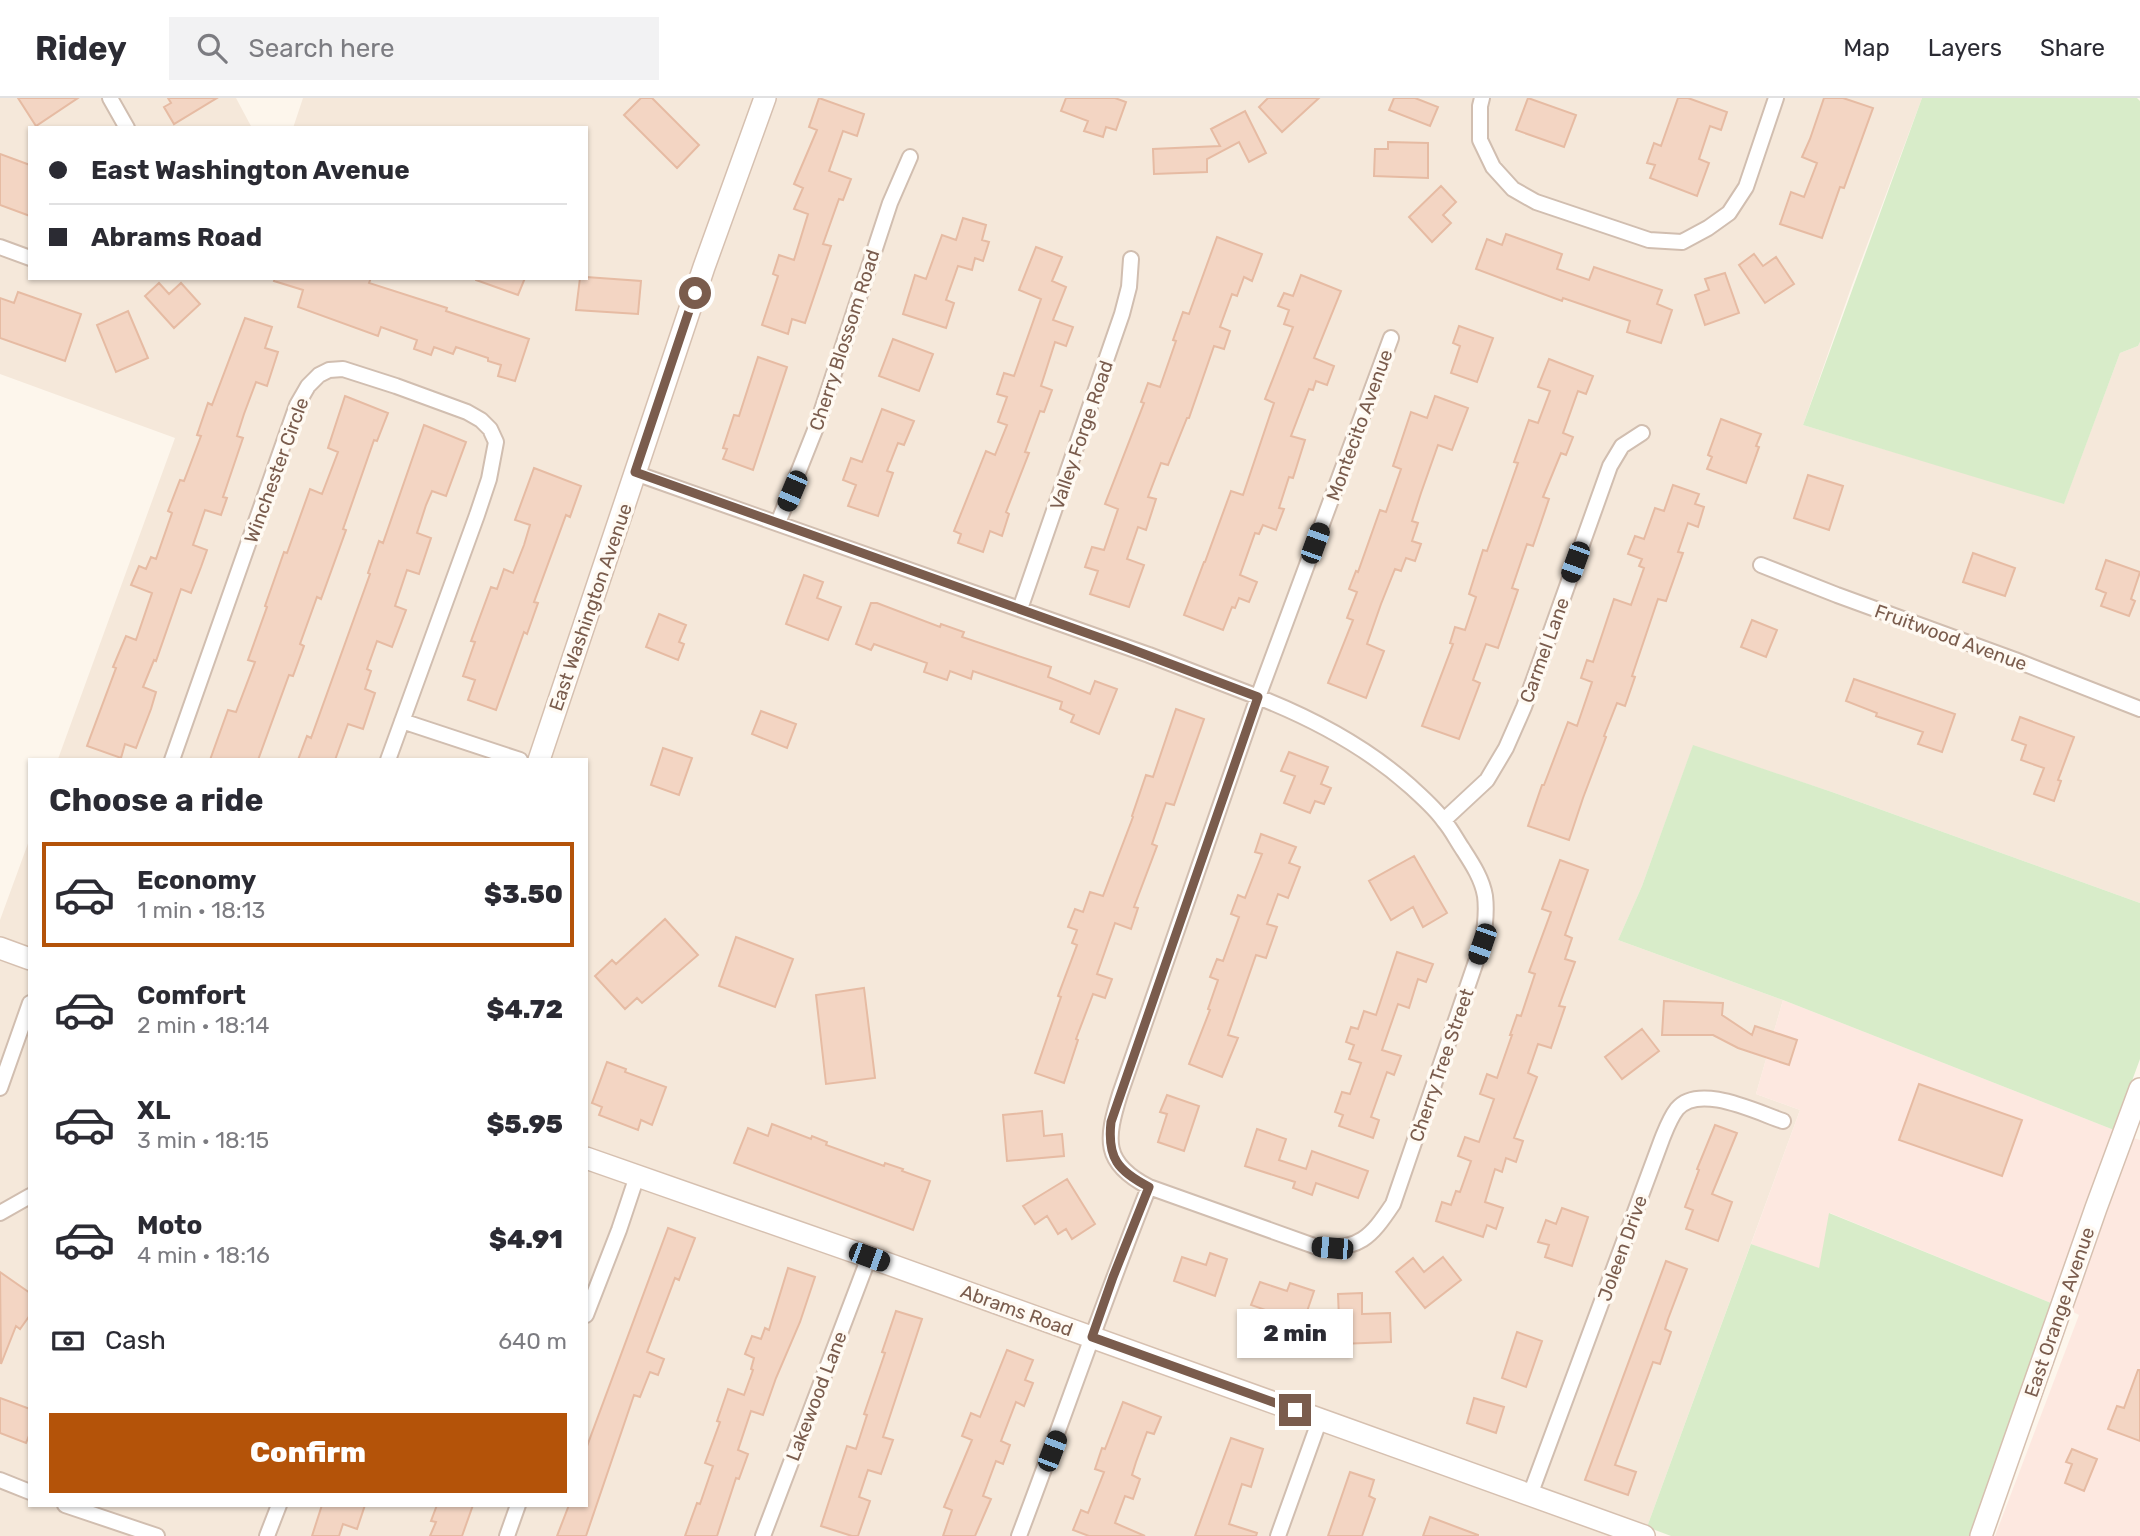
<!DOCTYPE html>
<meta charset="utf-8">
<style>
:root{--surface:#fff;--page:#f2f2f3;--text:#2b2b33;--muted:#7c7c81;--line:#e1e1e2;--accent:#b45309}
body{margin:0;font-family:Rubik,sans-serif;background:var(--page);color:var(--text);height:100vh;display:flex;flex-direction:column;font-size:26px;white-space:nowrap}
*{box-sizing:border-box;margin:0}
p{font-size:23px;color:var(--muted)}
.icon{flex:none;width:38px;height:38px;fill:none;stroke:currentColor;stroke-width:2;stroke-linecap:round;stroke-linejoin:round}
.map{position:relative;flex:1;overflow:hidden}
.drawer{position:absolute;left:28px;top:660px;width:560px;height:749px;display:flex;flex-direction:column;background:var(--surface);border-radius:0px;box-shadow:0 2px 5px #0004}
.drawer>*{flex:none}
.top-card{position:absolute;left:28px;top:28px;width:560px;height:154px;border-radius:0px;box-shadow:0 2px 5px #0004;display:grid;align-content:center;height:154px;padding:0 21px;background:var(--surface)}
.end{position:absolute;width:32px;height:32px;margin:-16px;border:9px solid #7a5c4d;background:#fff;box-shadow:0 0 0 4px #fff}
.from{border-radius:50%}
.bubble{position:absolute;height:49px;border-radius:0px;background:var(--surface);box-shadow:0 2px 5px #0004;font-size:23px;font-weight:800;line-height:49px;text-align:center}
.car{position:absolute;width:21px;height:42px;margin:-21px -10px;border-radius:9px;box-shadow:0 0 5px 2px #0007;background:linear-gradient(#222 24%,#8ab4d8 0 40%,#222 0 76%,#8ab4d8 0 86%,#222 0)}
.top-card b{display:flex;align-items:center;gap:24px;height:66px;font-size:26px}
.top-card b+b{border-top:2px solid var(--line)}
.top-card i{width:18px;height:18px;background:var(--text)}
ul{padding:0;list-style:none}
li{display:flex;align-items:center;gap:21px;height:105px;margin:0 14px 10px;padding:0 7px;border:4px solid transparent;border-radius:0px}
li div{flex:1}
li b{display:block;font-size:26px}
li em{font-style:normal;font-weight:800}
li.on{border-color:var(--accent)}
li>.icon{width:63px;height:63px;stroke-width:1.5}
h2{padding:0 21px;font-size:32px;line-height:84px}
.pay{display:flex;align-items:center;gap:18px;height:77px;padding:0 21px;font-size:26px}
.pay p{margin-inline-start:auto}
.action{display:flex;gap:14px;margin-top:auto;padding:14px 21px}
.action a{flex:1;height:80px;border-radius:0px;background:var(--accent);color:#fff;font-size:28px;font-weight:800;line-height:80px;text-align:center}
header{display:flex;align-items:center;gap:42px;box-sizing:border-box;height:98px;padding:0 35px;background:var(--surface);border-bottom:2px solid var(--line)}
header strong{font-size:33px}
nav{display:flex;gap:38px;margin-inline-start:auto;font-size:24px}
.search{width:490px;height:63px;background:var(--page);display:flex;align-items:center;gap:18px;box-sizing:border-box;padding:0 24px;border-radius:0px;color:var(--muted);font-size:26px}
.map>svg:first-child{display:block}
.residential{fill:#f5e8da}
.commercial{fill:#fde8e0}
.green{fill:#d8ecc9}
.building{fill:#f3d5c3;stroke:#e6bba3;stroke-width:2}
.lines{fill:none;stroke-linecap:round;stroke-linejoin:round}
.street-casing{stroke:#d1beb0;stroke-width:18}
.secondary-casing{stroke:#d6c0b0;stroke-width:24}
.street{stroke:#fff;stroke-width:14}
.secondary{stroke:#fff;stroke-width:21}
.route{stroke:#7a5c4d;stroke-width:9}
.labels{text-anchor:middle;stroke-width:7;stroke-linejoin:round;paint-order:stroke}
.street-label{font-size:19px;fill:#7a5c4d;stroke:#fffaf3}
</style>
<header>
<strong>Ridey</strong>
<div class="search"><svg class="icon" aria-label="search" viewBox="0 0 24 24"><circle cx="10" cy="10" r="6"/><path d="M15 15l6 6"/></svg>Search here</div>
<nav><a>Map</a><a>Layers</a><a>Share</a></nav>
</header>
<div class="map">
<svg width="2140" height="1438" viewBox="0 0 2140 1438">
<rect width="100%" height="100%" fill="#fdf6ec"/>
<path class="residential" d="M0 0H236L252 30H30V180H586V30H293L303 0H754L694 166 527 661H58L175 340 0 276Z
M777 0H1922L1852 187 1803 327 2064 405 2120 255 2138 248 2140 244V805L1832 694 1693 648 1642 788 1618 842 1783 902 1756 996 1800 1012 1647 1429 586 1050V662H550L714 173Z
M30 740V851L0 840V822Z
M0 860 30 871V1407H586V1070L866 1168 1617 1438H0Z"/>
<path class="commercial" d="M1783 902 2114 1032 2051 1205 1830 1115 1819 1171 1751 1146 1800 1012 1756 996Z
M2133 1040 2140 1042V1438H1995L2079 1217 2071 1213Z"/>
<path class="green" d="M1922 0H2137L2140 3V244L2138 248 2120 255 2064 406 1803 327Z
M1693 647 1832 694 2140 805V961L2114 1032 1783 902 1618 842 1642 788Z
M1829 1115 2051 1205 1970 1438H1671L1647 1429 1751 1146 1819 1170Z"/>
<path class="building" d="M18 0H78L36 28Z
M168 0H217L174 26 164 9 171 5Z
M641 0H652L699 47 677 70 624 17Z
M819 0 864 16 857 38 843 33 829 73 851 81 843 102 839 101 823 146 831 148 805 225 792 221 788 236 762 227 778 178 773 176 779 157 794 162 808 116 794 111 803 90 794 86 817 32 809 29Z
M1066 0H1115L1126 4 1116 32 1106 29 1103 39 1084 33 1088 23 1061 13Z
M1268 0H1319L1282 34 1259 9Z
M1394 0H1415L1438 9 1430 28 1389 12Z
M1528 0 1576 17 1564 49 1516 32Z
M1678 0H1688L1727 14 1721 32 1710 28 1699 61 1709 65 1697 98 1650 80 1655 67 1647 65 1654 45 1661 48Z
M1824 0H1843L1873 10 1844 90 1840 89 1822 140 1780 126 1791 94 1804 99 1817 65 1802 59 1810 41Z
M1245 13 1266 55 1249 64 1239 44 1207 61V74L1154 76 1153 51 1220 48 1211 31Z
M1388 44 1428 45V80L1374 78 1375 51H1388Z
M0 56 30 67V118L0 107Z
M1441 88 1456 104 1443 117 1451 125 1432 144 1409 119Z
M963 120 986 127 982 142 989 144 983 163 975 160 972 172 958 168 946 202 954 205 946 230 903 216 915 177 926 181 942 137 956 142Z
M1506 136 1562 156 1557 171 1589 182 1594 169 1662 192 1657 206 1672 212 1661 245 1627 234 1630 223 1563 200 1562 203 1476 171 1487 141 1502 147Z
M1217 139 1262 156 1252 183 1244 179 1237 198 1232 196 1220 229 1230 233 1224 251 1214 248 1189 320H1187L1168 367 1161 365 1148 399 1156 401 1146 432 1138 429 1127 461 1144 467 1129 509 1090 496 1098 473 1085 469 1092 449 1104 452 1118 411 1105 406 1144 305 1141 304 1148 285 1160 289 1176 243 1173 242 1183 214 1189 216Z
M1036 149 1062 159 1052 183 1066 189 1053 222 1073 229 1066 248 1055 244 1041 288 1052 292 1044 314 1040 313 1025 354 1029 355 1006 414 1009 416 1002 438 990 433 983 454 958 445 961 436 954 433 986 353 995 357 1007 327 998 324 1007 299 997 296 1004 275 1014 278 1041 201 1019 192Z
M1754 156 1763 168 1776 159 1794 186 1765 205 1739 167Z
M1725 175 1739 215 1705 227 1695 197 1709 192 1705 181Z
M1301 177 1341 193 1314 260 1334 268 1327 287 1316 283 1313 292 1309 291 1291 338 1305 342 1293 380 1289 379 1279 410 1284 411 1276 432 1263 427 1259 436 1255 435 1240 477 1257 484 1249 504 1239 500 1235 510 1232 509 1223 532 1184 517 1204 464H1205L1231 393 1243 397 1274 305 1265 301 1293 229 1284 226 1289 212 1278 208 1284 195 1293 198Z
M586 179 641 183 638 216 576 212 580 180Z
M275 180H371L369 185 447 210 446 213 529 241 515 283 498 278 501 267 488 263V260L456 249 453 256 434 249 431 257 414 251 417 242 381 229 378 238 298 209 303 192 274 183Z
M476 180H525L518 197 476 182Z
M159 185 169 196 181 185 200 206 174 230 145 198Z
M18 194 81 216 65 263 0 240V200L14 205Z
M128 213 148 260 116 274 97 227Z
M245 220 272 229 265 250 278 254 267 288 256 284 244 316 237 338 243 340 223 399 227 400 221 417 205 412 193 447 207 452 201 469 191 495 181 491 156 563 154 562 143 589 156 594 151 611 136 650 125 646 121 660 87 648 116 570 113 569 126 538 136 542 152 495 131 487 139 468 146 471 151 459 156 461 172 415 168 413 180 382 184 383 201 338 197 337 208 305 212 307Z
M1459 228 1493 240 1477 284 1451 275 1460 248 1453 245Z
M893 241 933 256 919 293 879 278Z
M758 259 787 269 753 372 723 361 727 351 723 350 734 317 739 318Z
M1549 261 1593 278 1586 296 1578 293 1563 335 1573 339 1566 357 1561 355 1543 399 1549 401 1533 448 1527 446 1512 490 1518 492 1498 550 1486 546 1473 582 1480 585 1459 641 1422 628 1453 546 1450 545 1455 529 1465 532 1476 499 1469 496 1483 452 1487 453 1518 365 1514 364 1529 322 1538 325 1550 293 1538 289Z
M345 298 388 315 377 343 374 342 343 431 346 432 321 501 317 499 300 546 304 548 293 578 289 577 258 662H210L228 612 236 614 255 564 248 562 267 509 265 508 284 454 287 455 310 391 322 396 338 354 328 350Z
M1435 298 1468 310 1452 352 1438 347 1421 395 1412 423 1418 425 1412 443 1421 446 1415 463 1406 460 1401 473 1395 471 1381 506 1367 546 1384 553 1366 600 1328 585 1353 522 1347 520 1357 494 1349 491 1356 473 1358 474 1380 412 1386 414 1401 371 1393 368 1411 314 1427 320Z
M882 311 914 323 904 347 898 345 887 373 893 375 878 418 848 408 856 387 843 382 851 360 862 364Z
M1721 321 1761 336 1756 348 1759 349 1746 385 1707 371 1712 359 1708 357Z
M424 327 466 344 446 398 432 393 426 407 417 435 431 440 419 476 407 472 395 508 406 512 392 549 377 543 367 571 371 573 365 591 375 595 363 631 348 626 335 662H298L307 638 311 640 370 476 368 475 379 443 383 445Z
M534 370 581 388 570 419 566 417 534 504 538 505 527 536 524 534 496 612 468 602 475 582 463 578 475 544 471 543 491 489 497 491 504 471 513 475 524 447 530 427 515 422Z
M1808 377 1843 388 1829 432 1794 420Z
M1673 387 1699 396 1695 406 1704 409 1698 429 1688 425 1678 454 1683 455 1666 503 1658 501 1632 578 1635 579 1625 608 1617 605 1604 638 1606 639 1583 700 1569 742 1528 728 1542 687H1544L1568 624 1577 628 1592 584 1581 580 1587 562 1593 564 1614 501 1631 507 1644 470 1639 468 1642 461 1628 456 1635 438 1644 441 1655 410 1664 413Z
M1973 455 2015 470 2005 498 1963 484Z
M2106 462 2140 474 2131 501 2135 503 2129 518 2101 508 2106 495 2096 491Z
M804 477 823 484 817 500 841 509 828 542 786 526Z
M871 505H877L940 529 941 526 964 534 962 539 1051 569 1048 579 1090 596 1095 583 1117 591 1099 636 1071 624 1074 617 1060 611 1062 604 973 573 971 581 950 573 947 582 924 574 927 565 874 546 871 552 856 546Z
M659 516 686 527 679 544 684 546 678 562 646 549Z
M1752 522 1777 532 1766 559 1741 549Z
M1854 581 1955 616 1942 654 1918 646 1923 634 1876 618 1877 615 1846 603Z
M1176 611 1204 621 1174 707 1166 705 1152 746 1157 748 1134 809 1138 810 1131 831 1115 825 1097 876 1112 881 1105 900 1093 896 1076 941 1078 942 1064 985 1035 975 1061 899 1058 898 1077 847 1072 845 1077 832 1068 829 1075 811 1083 814 1090 794 1103 798 1133 719 1132 718 1146 677 1153 679Z
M761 613 796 626 787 650 752 636Z
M2020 619 2074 639 2058 682 2061 683 2054 703 2034 696 2044 670 2021 662 2026 647 2012 642Z
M663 650 692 660 679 697 651 687Z
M1289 654 1328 669 1321 686 1331 690 1324 706 1315 703 1310 715 1284 705 1295 678 1281 673Z
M1261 736 1296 749 1289 765 1300 769 1288 800 1278 796 1267 826 1277 829 1266 860 1256 857 1228 937 1238 940 1222 979 1189 966 1210 912 1208 911 1218 882 1210 879 1217 861 1223 863 1239 819 1231 816 1238 797 1245 800 1262 756 1255 754Z
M1414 758 1447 815 1423 829 1413 809 1391 822 1369 783Z
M1560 762 1588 772 1565 837 1572 840 1565 861 1575 864 1559 908 1565 909 1551 950 1538 946 1528 975 1537 979 1514 1040 1523 1043 1516 1064 1506 1060 1502 1074 1495 1071 1485 1104 1503 1110 1496 1131 1487 1127 1483 1139 1436 1123 1442 1104 1451 1107 1456 1093 1460 1094 1471 1063 1458 1058 1465 1039 1479 1044 1494 1001 1480 996 1487 976 1497 980 1512 937H1510L1517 917 1521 918 1535 876 1529 874 1551 814 1542 811Z
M665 821 698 857 642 905 637 900 625 911 595 878 612 862 616 866Z
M736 839 793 861 775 909 719 888Z
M1397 854 1433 866 1426 884 1418 881 1409 910 1398 906 1382 952 1401 958 1394 977 1387 974 1371 1019 1379 1022 1373 1040 1339 1028 1343 1017 1335 1014 1342 994 1350 996 1361 965 1349 961 1354 947 1346 944 1351 929 1358 931 1364 913 1376 917Z
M864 890 875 980 826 986 816 897Z
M1664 903 1723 905 1722 917 1752 937 1755 928 1797 942 1789 967 1738 950 1713 937H1662Z
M1642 931 1659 953 1622 981 1605 959Z
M607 964 626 971 625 974 666 989 652 1027 641 1022 638 1032 599 1017 602 1009 592 1005Z
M1919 986 2022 1022 2002 1078 1899 1042Z
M1167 997 1199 1008 1184 1053 1158 1044 1167 1016 1160 1014Z
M1042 1013 1044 1038 1062 1036 1064 1058 1007 1063 1003 1017Z
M772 1026 811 1041 812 1038 827 1044 826 1047 884 1068 885 1065 903 1071 902 1073 930 1083 913 1132 734 1065 748 1030 768 1038Z
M1715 1027 1737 1035 1712 1096 1732 1104 1718 1143 1686 1131 1693 1112 1685 1109 1699 1072 1697 1071Z
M1257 1031 1286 1041 1279 1062 1306 1071 1312 1053 1368 1073 1358 1100 1316 1085 1312 1097 1293 1090 1295 1084 1245 1068Z
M1067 1081 1095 1126 1072 1141 1066 1131 1058 1136 1047 1118 1035 1126 1023 1108Z
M1562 1110 1588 1119 1572 1168 1545 1159 1549 1147 1538 1144 1546 1122 1556 1126Z
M668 1130 695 1140 679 1182 675 1180 647 1254 664 1261 658 1277 650 1274 640 1299 634 1297 586 1438H557L569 1407H586V1351Z
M1210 1155 1227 1161 1215 1198 1174 1183 1182 1159 1206 1167Z
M1443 1159 1461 1182 1425 1210 1396 1174 1413 1160 1424 1174Z
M1666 1163 1687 1171 1668 1221 1665 1231 1671 1234 1660 1266 1653 1264 1615 1367 1636 1374 1628 1397 1585 1382Z
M788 1170 815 1179 800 1224 776 1280 763 1317 751 1313 738 1352 748 1356 739 1381 736 1380 717 1438H685L697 1405 700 1406 713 1368 705 1365 720 1324 717 1323 728 1291 744 1297 753 1272 751 1271 754 1260 745 1256 752 1238 761 1241 765 1230 769 1232Z
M0 1174 30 1195V1217L20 1231 16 1228 1 1266Z
M1260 1184 1287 1193 1290 1185 1314 1193 1303 1225 1251 1207Z
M1362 1195V1216L1390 1215 1391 1244 1340 1246 1338 1196Z
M896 1213 922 1221 883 1339 893 1342 881 1376 868 1372 859 1399 870 1403 858 1438H852L821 1428 847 1348 856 1351 867 1317 864 1316 885 1255 882 1254Z
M1517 1234 1542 1243 1526 1289 1502 1280Z
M1007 1252 1033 1262 1025 1282 1033 1285 1024 1308 1016 1304 1001 1343 1010 1347 1003 1366 996 1363 983 1398 991 1401 975 1438H943L952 1412 944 1409 972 1342 962 1338 971 1315 980 1319Z
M2138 1272H2140V1343L2108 1331 2117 1308 2124 1310Z
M0 1300 30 1311V1335L26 1345 0 1335Z
M1474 1300 1504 1309 1496 1335 1467 1325Z
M1123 1304 1161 1319 1154 1336 1147 1334 1136 1364 1132 1377 1140 1381 1133 1401 1125 1398 1115 1425 1145 1438H1089L1073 1432 1081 1412 1088 1415 1104 1374 1095 1371 1102 1350 1105 1351Z
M1231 1340 1263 1351 1251 1389 1242 1386 1229 1426 1257 1435 1256 1438H1195Z
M2072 1351 2097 1361 2084 1393 2065 1385 2072 1366 2066 1364Z
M1350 1374 1374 1382 1369 1398 1375 1401 1362 1438H1328Z
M322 1407H365L357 1431 343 1426 339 1438H312Z
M437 1407H473L462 1438H430L436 1424 431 1423Z
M1430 1419 1478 1437V1438H1423Z"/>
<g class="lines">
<defs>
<path id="street" d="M110 0 127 30
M1482 0 1480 8V42L1493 69 1513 91 1536 104 1649 142 1682 144 1708 130 1729 115 1746 89 1776 0
M0 149 30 160
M635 375 1149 557 1258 599C1314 621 1365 648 1410 688 1422 699 1435 710 1444 723 1451 731 1456 741 1462 750 1471 764 1482 780 1485 798 1487 814 1485 830 1482 846L1393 1106C1371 1139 1359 1153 1317 1149L1149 1089C1102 1065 1106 1041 1120 996L1258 599 1391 240
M778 425 817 327 890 105 910 59
M1761 467 1837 497 2015 562 2140 611
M1020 511 1122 216 1129 189 1131 161
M402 623 520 662
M172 662 297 307 308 288 319 277 329 272 343 271 396 288 467 314 481 322 490 331 496 344 489 381 477 417 388 662
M1444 722 1487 682 1506 650 1524 609 1610 368 1622 348 1642 335
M0 990 30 905
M0 1115 30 1098
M586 1217 619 1132 637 1078
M0 1382 30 1394
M1530 1397 1662 1041C1666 1031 1670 1020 1677 1011 1699 985 1756 1014 1783 1023
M65 1407 157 1438
M267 1438 279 1407
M507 1438 518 1407
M763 1438 869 1159
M1019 1438C1063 1322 1103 1204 1149 1089
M1278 1438 1320 1321"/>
<path id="secondary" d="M539 662 704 169 765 0
M0 850 30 861
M586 1060 869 1159 1644 1438
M1981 1438 2096 1110 2140 991"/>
</defs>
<use href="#street" class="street-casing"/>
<use href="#secondary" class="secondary-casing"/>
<use href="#street" class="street"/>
<use href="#secondary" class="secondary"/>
</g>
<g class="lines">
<path class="route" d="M695 195 635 374 1123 548 1258 599 1111 1024C1107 1060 1118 1073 1149 1089L1113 1179 1092 1239 1295 1312"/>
</g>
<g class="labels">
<g class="street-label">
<text transform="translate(844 242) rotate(-72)" y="7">Cherry Blossom Road</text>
<text transform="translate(1359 327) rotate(-70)" y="7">Montecito Avenue</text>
<text transform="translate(1081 337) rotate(-71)" y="7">Valley Forge Road</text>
<text transform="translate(276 372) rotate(-70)" y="7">Winchester Circle</text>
<text transform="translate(590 509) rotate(-71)" y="7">East Washington Avenue</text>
<text transform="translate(1951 539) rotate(20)" y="7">Fruitwood Avenue</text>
<text transform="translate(1544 552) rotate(-70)" y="7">Carmel Lane</text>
<text transform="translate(1441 967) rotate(-71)" y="7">Cherry Tree Street</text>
<text transform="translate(1622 1150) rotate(-70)" y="7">Joleen Drive</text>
<text transform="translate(1017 1212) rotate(20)" y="7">Abrams Road</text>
<text transform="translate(2059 1214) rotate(-71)" y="7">East Orange Avenue</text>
<text transform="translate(816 1298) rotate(-69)" y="7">Lakewood Lane</text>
</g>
</g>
</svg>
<i class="end from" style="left:695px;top:195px"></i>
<i class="end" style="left:1295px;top:1312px"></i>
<div class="bubble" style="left:1237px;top:1211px;width:116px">2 min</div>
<i class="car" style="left:792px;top:393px;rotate:203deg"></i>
<i class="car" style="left:1315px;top:445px;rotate:20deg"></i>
<i class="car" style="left:1575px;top:464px;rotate:200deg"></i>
<i class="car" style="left:1482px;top:846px;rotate:199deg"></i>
<i class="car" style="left:1332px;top:1150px;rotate:275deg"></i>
<i class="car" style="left:869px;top:1159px;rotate:110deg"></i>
<i class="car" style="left:1052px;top:1353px;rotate:21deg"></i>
<div class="top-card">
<b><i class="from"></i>East Washington Avenue</b>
<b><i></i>Abrams Road</b>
</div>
<section class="drawer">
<h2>Choose a ride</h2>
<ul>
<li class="on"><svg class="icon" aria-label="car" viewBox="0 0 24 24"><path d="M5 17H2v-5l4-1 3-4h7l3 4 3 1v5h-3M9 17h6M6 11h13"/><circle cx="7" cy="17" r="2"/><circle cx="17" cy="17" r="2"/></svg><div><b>Economy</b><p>1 min · 18:13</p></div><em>$3.50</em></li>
<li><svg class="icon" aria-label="car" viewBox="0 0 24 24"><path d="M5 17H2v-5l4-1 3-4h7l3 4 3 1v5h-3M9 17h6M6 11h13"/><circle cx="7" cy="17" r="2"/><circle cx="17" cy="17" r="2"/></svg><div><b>Comfort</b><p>2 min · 18:14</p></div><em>$4.72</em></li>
<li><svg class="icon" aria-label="car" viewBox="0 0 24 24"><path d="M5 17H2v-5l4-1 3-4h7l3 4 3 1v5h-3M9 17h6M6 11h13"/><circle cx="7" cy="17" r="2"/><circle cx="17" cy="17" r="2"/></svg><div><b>XL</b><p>3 min · 18:15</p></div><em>$5.95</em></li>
<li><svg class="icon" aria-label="car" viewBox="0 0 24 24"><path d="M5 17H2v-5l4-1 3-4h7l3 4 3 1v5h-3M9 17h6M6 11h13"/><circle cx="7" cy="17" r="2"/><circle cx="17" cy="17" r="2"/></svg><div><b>Moto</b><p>4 min · 18:16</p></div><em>$4.91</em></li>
</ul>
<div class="pay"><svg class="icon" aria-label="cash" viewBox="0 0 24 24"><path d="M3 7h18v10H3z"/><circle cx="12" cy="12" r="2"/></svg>Cash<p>640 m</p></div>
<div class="action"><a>Confirm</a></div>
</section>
</div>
